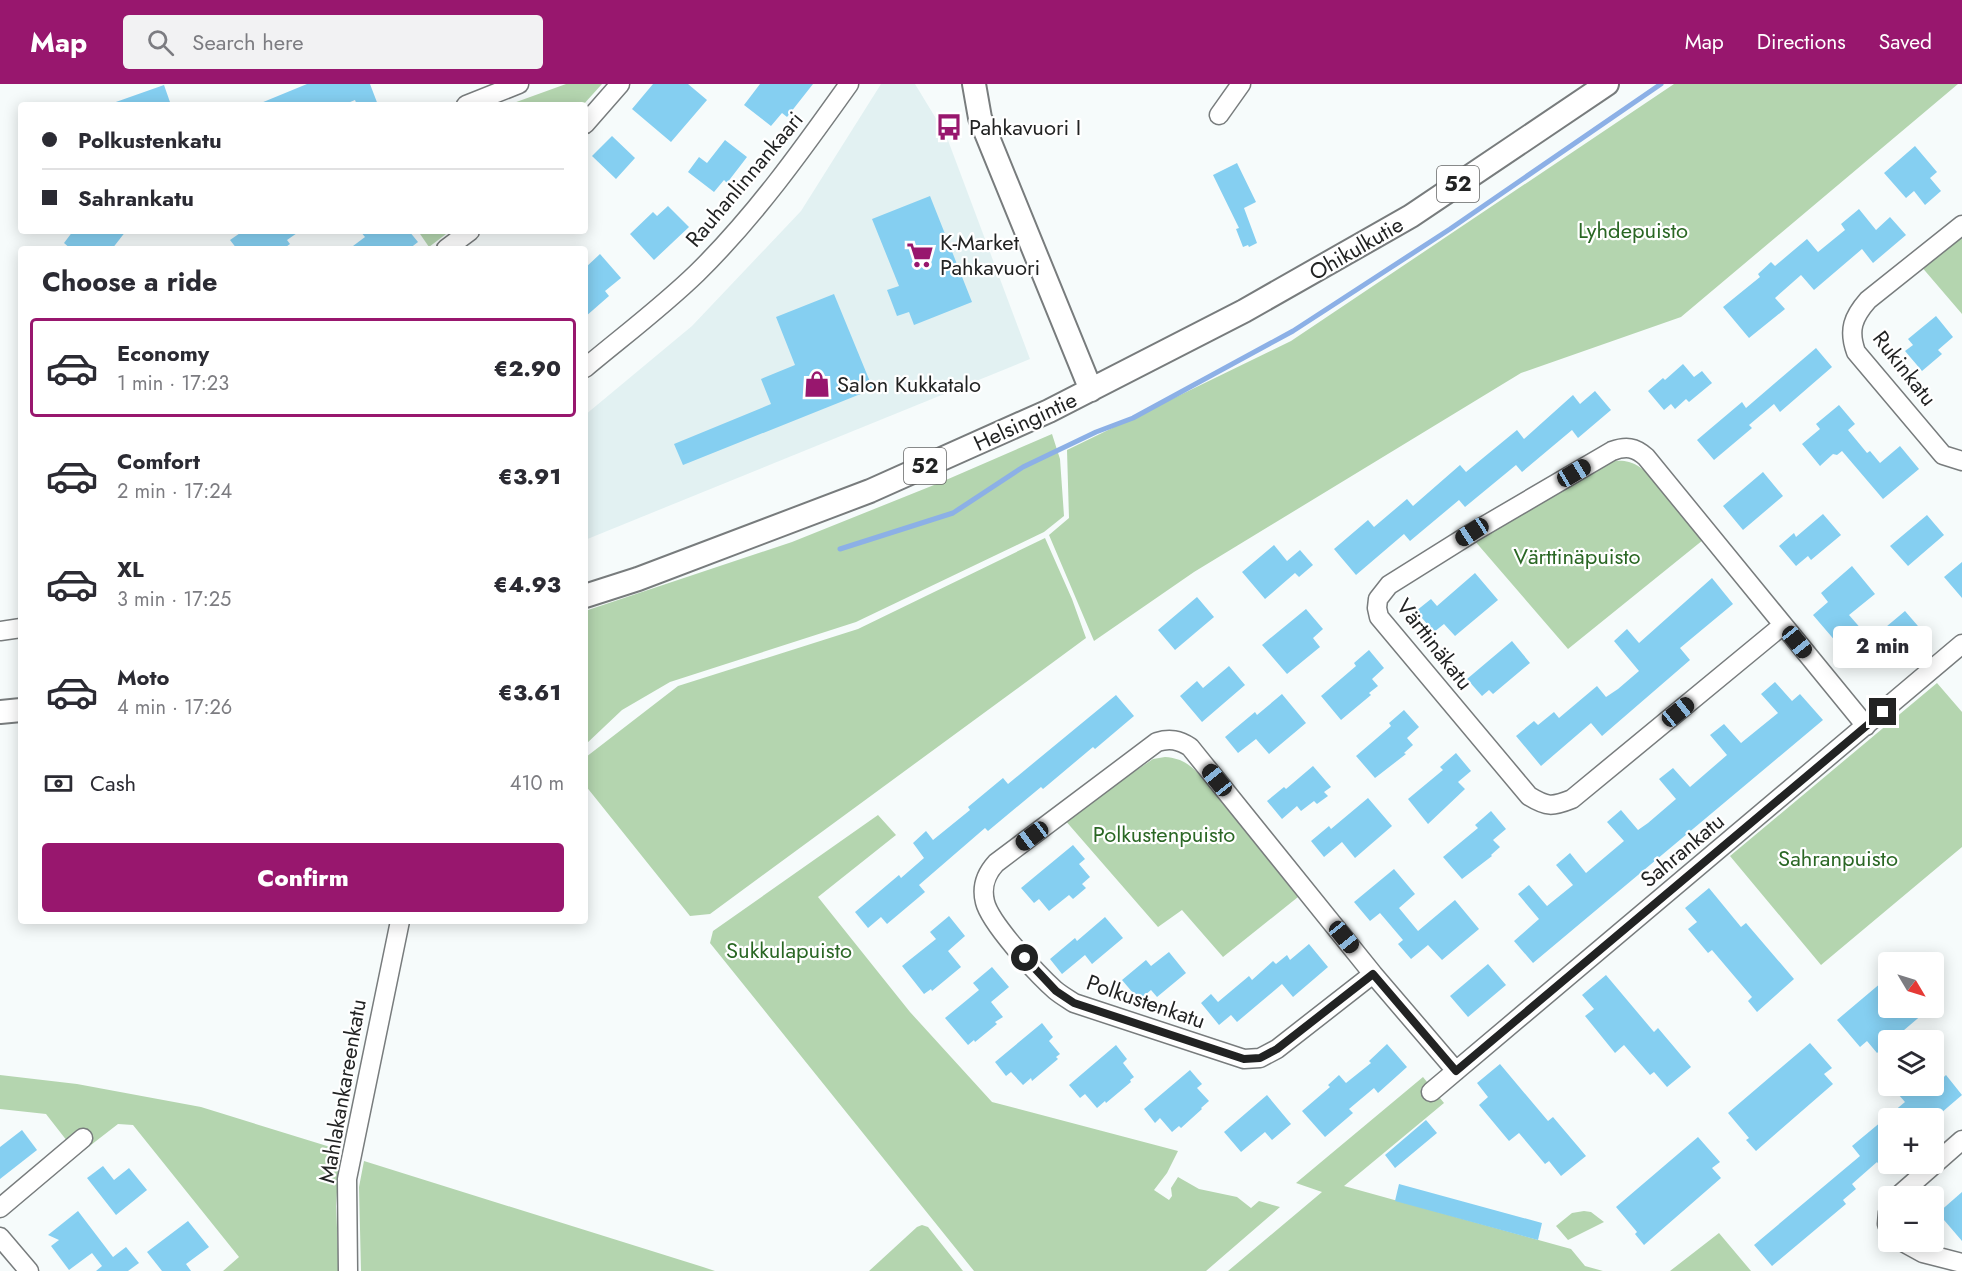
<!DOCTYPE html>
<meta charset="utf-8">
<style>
:root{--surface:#fff;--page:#f2f2f3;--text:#2b2b33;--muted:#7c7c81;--line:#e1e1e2;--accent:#98176e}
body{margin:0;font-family:Jost,sans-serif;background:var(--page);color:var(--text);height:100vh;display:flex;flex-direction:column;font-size:22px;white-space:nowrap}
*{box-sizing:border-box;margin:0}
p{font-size:20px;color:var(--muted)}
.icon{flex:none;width:33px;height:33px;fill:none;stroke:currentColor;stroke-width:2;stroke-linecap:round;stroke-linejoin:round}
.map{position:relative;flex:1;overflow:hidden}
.side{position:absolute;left:18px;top:162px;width:570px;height:678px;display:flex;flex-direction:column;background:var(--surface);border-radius:6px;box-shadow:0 3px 15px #0003}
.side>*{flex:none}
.top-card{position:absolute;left:18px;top:18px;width:570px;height:132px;border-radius:6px;box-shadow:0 3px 15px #0003;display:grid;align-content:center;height:132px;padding:0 24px;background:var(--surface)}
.needle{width:39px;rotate:128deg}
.fabs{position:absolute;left:1878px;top:868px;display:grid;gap:12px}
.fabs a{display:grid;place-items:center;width:66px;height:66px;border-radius:6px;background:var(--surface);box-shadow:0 3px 15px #0003;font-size:30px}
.end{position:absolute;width:27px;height:27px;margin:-14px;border:8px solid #222323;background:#fff;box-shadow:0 0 0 3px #fff}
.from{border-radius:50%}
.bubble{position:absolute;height:42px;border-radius:6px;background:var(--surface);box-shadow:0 3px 15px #0003;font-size:20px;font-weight:800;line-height:42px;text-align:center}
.car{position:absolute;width:18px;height:36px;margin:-18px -9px;border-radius:8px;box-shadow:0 0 4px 2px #0007;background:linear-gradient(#222 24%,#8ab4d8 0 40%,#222 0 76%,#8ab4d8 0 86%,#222 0)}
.top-card b{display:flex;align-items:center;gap:21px;height:57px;font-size:22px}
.top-card b+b{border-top:2px solid var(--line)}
.top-card i{width:15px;height:15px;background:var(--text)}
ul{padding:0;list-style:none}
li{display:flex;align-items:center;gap:18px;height:99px;margin:0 12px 9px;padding:0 12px;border:3px solid transparent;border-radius:6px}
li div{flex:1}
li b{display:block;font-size:22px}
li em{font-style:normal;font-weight:800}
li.active{border-color:var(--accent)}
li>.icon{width:54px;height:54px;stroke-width:1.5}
h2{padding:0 24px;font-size:27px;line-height:72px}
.pay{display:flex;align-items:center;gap:15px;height:66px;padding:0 24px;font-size:22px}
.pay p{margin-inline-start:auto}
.primary-button{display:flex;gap:12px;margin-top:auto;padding:12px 24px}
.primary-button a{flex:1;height:69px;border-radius:6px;background:var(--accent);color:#fff;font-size:24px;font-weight:800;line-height:69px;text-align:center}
header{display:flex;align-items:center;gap:36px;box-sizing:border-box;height:84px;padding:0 30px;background:var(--accent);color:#fff}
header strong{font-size:28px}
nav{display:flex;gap:33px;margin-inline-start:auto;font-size:21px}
.search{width:420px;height:54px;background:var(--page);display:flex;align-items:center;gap:15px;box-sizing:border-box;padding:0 21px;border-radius:6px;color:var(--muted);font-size:22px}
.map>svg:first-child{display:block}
.built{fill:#e2f1f2}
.green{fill:#b4d5af}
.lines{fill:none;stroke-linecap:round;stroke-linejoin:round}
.stream{stroke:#8cb0e6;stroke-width:5}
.building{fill:#85cff1}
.minor-casing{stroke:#787c7d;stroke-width:21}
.major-casing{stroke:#787c7d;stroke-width:26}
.minor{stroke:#fff;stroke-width:18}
.major{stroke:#fff;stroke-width:22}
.route{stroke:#222323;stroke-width:8}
.labels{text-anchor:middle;stroke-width:4.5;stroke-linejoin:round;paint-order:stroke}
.shield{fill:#fff;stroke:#646565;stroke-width:1.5}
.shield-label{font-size:21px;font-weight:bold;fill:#222323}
.poi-label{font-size:22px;fill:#222323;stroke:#fff;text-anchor:start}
.street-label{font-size:22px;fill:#222323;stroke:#fff}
.park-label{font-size:22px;fill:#2a6724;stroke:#fff}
</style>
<header>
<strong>Map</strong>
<div class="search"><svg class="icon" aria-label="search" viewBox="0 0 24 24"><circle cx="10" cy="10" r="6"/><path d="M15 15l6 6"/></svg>Search here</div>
<nav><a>Map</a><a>Directions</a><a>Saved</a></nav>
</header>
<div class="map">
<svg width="1962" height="1187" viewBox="0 0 1962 1187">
<rect width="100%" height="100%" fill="#f6fbfb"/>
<path class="built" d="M881 0H915L946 51 1030 275 585 456V331L692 242 801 127Z"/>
<path class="green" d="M566 0H602L583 21H508Z
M1674 0H1958L1681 233 1521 289 1194 488 1094 557 1049 451 1069 434 1067 366 1291 257Z
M418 147H450L429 163Z
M1962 147V230L1920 181Z
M1052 350 1060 375 1064 432 1044 448 856 538 670 598 622 626 585 661V527L792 458 939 399Z
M1610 377C1616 377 1623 376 1629 378 1653 384 1686 435 1703 456L1568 565 1474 456Z
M1045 454 1072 515 1086 554 710 830 690 832 585 701 586 673 678 602 858 545Z
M1937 599 1962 628V763L1821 881 1730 772Z
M1165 673C1180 674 1188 679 1199 690L1298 813 1223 873 1182 826 1158 843 1064 735 1153 675Z
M878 731 896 751 818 813 910 928 992 1018 1178 1067 1167 1089 1154 1106 1169 1116 1172 1112 1171 1104 1178 1093 1199 1105 1237 1113 1251 1124 1259 1117 1280 1123 1206 1187H974L710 859 713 847Z
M0 991 77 1000 201 1023 340 1066 336 1122 339 1187H223L239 1173 133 1041 118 1040 78 1071 46 1030 0 1025Z
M1423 993 1444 1019 1344 1102 1571 1165 1585 1182 1603 1187H1228L1322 1108 1296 1099Z
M364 1077 703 1183 715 1187H361L359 1103Z
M1584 1127 1591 1128 1604 1138 1568 1156 1556 1142 1572 1129Z
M922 1141 928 1143 963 1187H869L917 1143Z
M1719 1149 1751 1187H1670Z"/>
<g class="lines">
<path class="stream" d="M840 465 953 429 1023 383 1096 348 1133 334 1293 247 1450 145 1661 0"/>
</g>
<path class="building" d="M307 0H370L378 21H357L355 16 343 21H256Z
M653 0H688L707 16 671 58 632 25Z
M760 0H813L787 33 782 29 771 42 744 21Z
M164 1 171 21H114L113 19Z
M612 52 635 74 616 95 592 72Z
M725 56 747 73 727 99 724 96 714 108 688 88 699 73 707 79Z
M1915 62 1937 88 1930 94 1941 107 1925 121 1914 107 1906 114 1884 89Z
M1237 79 1256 118 1244 124 1257 159 1249 163 1248 161 1243 163 1236 145 1239 144 1213 91Z
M930 112 972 218 914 241 909 228 897 232 887 206 899 202 872 135Z
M668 122 689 143 654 176 630 150 653 128 657 132Z
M1859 125 1876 146 1890 133 1906 151 1873 179 1862 165 1814 206 1801 191 1775 214 1785 225 1749 254 1723 223 1760 193 1758 190 1771 178 1775 182 1807 155 1818 168 1845 146 1841 140Z
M73 147H126L112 165H71L64 159Z
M243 147H300L287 156 290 160 283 165H237L230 156Z
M360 147H409L418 158 409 165H349L365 153Z
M600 170 621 194 605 207 609 212 585 233V184Z
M834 210 873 305 683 381 674 360 771 320 761 295 795 281 776 233Z
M1936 232 1953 253 1938 266 1942 270 1922 287 1905 267 1913 261 1908 255Z
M1816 264 1832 283 1780 328 1774 320 1749 341 1752 344 1714 376 1697 356 1742 318 1746 324Z
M1683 280 1694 293 1702 287 1712 299 1689 318 1686 315 1675 325 1671 320 1664 326 1648 307 1663 294 1665 296Z
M1595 307 1611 326 1578 354 1572 346 1522 388 1516 381 1465 423 1459 416 1410 457 1404 450 1356 491 1334 465 1368 436 1374 443 1407 415 1413 422 1460 381 1466 388 1517 346 1524 355 1573 311 1580 320Z
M1839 321 1855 340 1848 346 1867 369 1870 367 1880 379 1900 362 1919 385 1883 415 1842 367 1837 371 1833 370 1820 382 1802 360 1820 345 1816 340Z
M1763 388 1783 412 1743 446 1723 422Z
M1823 430 1841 451 1811 476 1808 472 1796 482 1779 462 1794 449 1796 453Z
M1927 431 1944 451 1908 482 1890 462Z
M1274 461 1287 477 1300 466 1313 481 1299 493 1295 489 1265 515 1242 488Z
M1962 478V514L1944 493Z
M1852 482 1875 510 1849 531 1870 555 1849 573 1813 531 1828 518 1821 509Z
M1475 489 1498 516 1455 552 1444 540 1434 548 1416 527 1431 515 1437 522Z
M1712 494 1733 520 1680 564 1690 576 1602 652 1591 639 1541 682 1516 652 1534 637 1538 641 1554 628 1559 634 1597 602 1606 613 1618 605 1639 587 1614 557 1627 545 1639 559Z
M1197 513 1214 533 1175 566 1158 546Z
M1306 525 1323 545 1313 554 1320 563 1287 590 1262 561Z
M1905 527 1924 549 1893 575 1874 553Z
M1512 557 1530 579 1493 610 1489 606 1482 612 1467 595Z
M1369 566 1384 584 1372 595 1378 602 1369 609 1371 611 1341 636 1321 612 1356 582 1354 579Z
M1229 582 1245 601 1202 638 1180 612 1197 597 1203 604Z
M1775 598 1792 617 1800 610 1823 636 1533 879 1514 857 1539 835 1518 810 1529 801 1547 822 1573 801 1556 781 1570 769 1586 789 1624 757 1607 738 1621 726 1638 746 1648 739 1676 715 1659 695 1673 684 1690 703 1727 671 1710 651 1724 640 1741 659 1778 629 1761 610Z
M1282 610 1306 639 1269 670 1256 655 1238 669 1225 653 1255 628 1257 631Z
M1116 611 1134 632 1095 665 1093 663 1043 705 1041 703 988 747 985 744 919 801 925 808 887 840 881 833 868 844 855 828 899 791 901 794 924 774 913 759 926 747 933 756 970 726 968 723 1003 694 1008 700Z
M1404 626 1419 643 1407 654 1413 661 1404 669 1406 670 1375 694 1356 672 1391 642 1389 639Z
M1456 669 1471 687 1458 698 1465 705 1428 740 1408 715 1443 686 1440 683Z
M1313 682 1331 703 1324 708 1328 712 1317 720 1314 717 1301 727 1297 722 1282 735 1267 717 1284 703 1286 705Z
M1368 714 1392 742 1355 774 1342 758 1324 773 1311 757 1329 742 1331 745Z
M1491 727 1506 745 1493 756 1500 763 1491 771 1492 772 1462 795 1443 773 1478 744 1475 741Z
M1073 761 1085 775 1079 780 1090 793 1082 800 1086 804 1073 815 1069 811 1049 827 1039 815 1034 819 1021 804Z
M1394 785 1415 810 1399 824 1418 847 1455 816 1479 845 1442 876 1428 861 1411 875 1398 860 1403 856 1380 829 1370 837 1354 818Z
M1709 804 1741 843 1746 839 1794 895 1757 928 1748 917 1752 913 1712 866 1708 869 1688 845 1697 838 1685 824Z
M949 832 965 852 948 867 961 883 932 907 931 905 924 910 902 882 936 855 930 848Z
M1105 833 1123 854 1092 880 1085 871 1062 890 1050 875 1075 854 1077 857Z
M1309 860 1328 883 1293 913 1282 900 1237 938 1231 931 1219 941 1201 919 1211 910 1218 918 1249 892 1252 896 1273 877 1276 880 1287 871 1290 876Z
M1169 868 1186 889 1157 913 1151 906 1139 916 1122 896 1146 876 1151 882Z
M1488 880 1506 901 1468 933 1450 912Z
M992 883 1009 903 991 918 1003 933 995 938 997 940 975 958 974 956 968 961 945 934 979 906 973 899Z
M1606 891 1654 948 1658 944 1691 983 1667 1003 1654 988 1650 991 1624 961 1615 969 1585 932 1594 925 1582 911Z
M1888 893V924H1930L1877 969 1867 957 1860 963 1837 936Z
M1042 939 1053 953 1049 957 1060 970 1056 973 1058 975 1032 997 1031 994 1023 1001 1011 988 1006 992 995 978Z
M1810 959 1832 984 1824 990 1833 1000 1756 1067 1746 1056 1749 1054 1728 1029Z
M1387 960 1407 983 1378 1009 1374 1004 1349 1025 1353 1029 1325 1053 1302 1027 1330 1003 1328 1001 1339 991 1346 999 1371 979 1369 977Z
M1116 961 1127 975 1123 979 1134 993 1130 996 1131 998 1106 1019 1105 1017 1097 1024 1085 1010 1080 1014 1069 1001Z
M1500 980 1548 1037 1553 1033 1586 1072 1561 1092 1549 1077 1545 1080 1519 1049 1509 1057 1479 1021 1488 1013 1477 999Z
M1190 986 1202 1000 1197 1004 1209 1017 1201 1024 1202 1025 1181 1044 1179 1042 1172 1048 1160 1034 1155 1039 1144 1025Z
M1946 991 1962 1011 1934 1035H1888V1075L1880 1082 1877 1078 1852 1100 1856 1105 1843 1116 1846 1120 1772 1182 1754 1161 1860 1072 1852 1062 1905 1018 1891 1002H1934Z
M1267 1011 1291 1040 1272 1056 1265 1048 1241 1068 1224 1048Z
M1426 1036 1437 1049 1395 1084 1385 1071Z
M22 1046 37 1066 0 1095V1063Z
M1698 1053 1720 1078 1712 1084 1721 1094 1644 1161 1635 1150 1637 1148 1616 1123Z
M103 1082 114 1096 129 1084 147 1106 116 1131 87 1094Z
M1399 1100 1542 1139 1538 1156 1395 1117Z
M1962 1108V1157L1938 1129Z
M78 1127 113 1173 126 1163 139 1179 128 1187H96L102 1182 92 1169 69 1186 51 1162 59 1156 48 1151Z
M188 1137 209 1163 186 1180 191 1187H162L147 1168Z"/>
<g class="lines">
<defs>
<path id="minor" d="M466 21 519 0
M1219 31 1241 0
M585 40 620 0
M1962 141 1868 216C1853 233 1848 246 1856 268L1943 371 1962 377
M446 165 470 147
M585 284C622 253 662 223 697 189 755 132 802 66 849 0
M1783 541 1572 715C1552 723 1547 723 1529 712L1379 533 1377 524 1378 515 1389 501 1472 449 1612 367C1626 362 1635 363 1646 373L1866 642
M0 547 21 544
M1373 890 1277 965 1260 974 1244 975 1074 919C1068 915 1061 911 1055 906 1037 890 990 839 985 818 981 802 986 790 996 779L1157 658C1170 654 1179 656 1190 663L1373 890 1456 987
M1431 1008 1962 560
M1897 1113 1962 1056
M0 1124 83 1054
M1888 1128 1887 1140 1888 1142
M0 1153 29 1187
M1903 1158 1923 1169 1962 1179
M348 1187 347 1095 400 837"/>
<path id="major" d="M974 0 980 34 1091 306
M585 512 638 495 870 407 1049 327 1244 227 1411 132 1607 0
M0 628 21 626"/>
</defs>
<use href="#minor" class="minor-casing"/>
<use href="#major" class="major-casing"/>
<use href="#minor" class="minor"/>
<use href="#major" class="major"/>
</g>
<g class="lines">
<path class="route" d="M1025 874 1056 907 1074 919 1244 975 1260 974 1277 965 1373 890 1456 987 1883 628"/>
</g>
<defs>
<symbol id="bus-bare" viewBox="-9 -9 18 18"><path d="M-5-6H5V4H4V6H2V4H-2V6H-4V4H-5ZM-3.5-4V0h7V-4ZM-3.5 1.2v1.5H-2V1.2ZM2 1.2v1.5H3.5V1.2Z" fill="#98176e" stroke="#fff" stroke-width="2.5" paint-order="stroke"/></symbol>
<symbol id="supermarket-bare" viewBox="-9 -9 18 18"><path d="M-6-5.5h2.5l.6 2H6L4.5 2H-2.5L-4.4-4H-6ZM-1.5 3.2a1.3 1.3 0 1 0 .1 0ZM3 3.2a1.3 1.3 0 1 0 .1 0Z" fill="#98176e" stroke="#fff" stroke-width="2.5" paint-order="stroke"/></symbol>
<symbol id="shop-bare" viewBox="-9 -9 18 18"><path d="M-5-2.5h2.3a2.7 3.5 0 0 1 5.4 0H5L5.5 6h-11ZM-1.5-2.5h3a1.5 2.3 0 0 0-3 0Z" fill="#98176e" stroke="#fff" stroke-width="2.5" paint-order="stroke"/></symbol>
</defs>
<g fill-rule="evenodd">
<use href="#bus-bare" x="930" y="24" width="38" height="38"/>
<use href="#supermarket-bare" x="901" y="152" width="38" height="38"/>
<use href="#shop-bare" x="798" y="281" width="38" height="38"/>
</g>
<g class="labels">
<g class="shield">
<rect x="1437" y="82" width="42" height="36" rx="4.5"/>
<rect x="904" y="364" width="42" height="36" rx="4.5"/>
</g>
<g class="shield-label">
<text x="1458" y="107">52</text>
<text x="925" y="389">52</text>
</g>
<g class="poi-label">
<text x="969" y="51">Pahkavuori I</text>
<text x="940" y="166">K-Market<tspan x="940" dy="25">Pahkavuori</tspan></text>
<text x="837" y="308">Salon Kukkatalo</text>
</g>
<g class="street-label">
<text transform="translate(744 95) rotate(-50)" y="8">Rauhanlinnankaari</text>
<text transform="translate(1356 164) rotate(-30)" y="8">Ohikulkutie</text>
<text transform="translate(1905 284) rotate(52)" y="8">Rukinkatu</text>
<text transform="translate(1025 337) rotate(-25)" y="8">Helsingintie</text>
<text transform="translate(1435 560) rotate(52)" y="8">Värttinäkatu</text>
<text transform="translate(1682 766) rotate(-40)" y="8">Sahrankatu</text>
<text transform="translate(1146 917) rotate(19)" y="8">Polkustenkatu</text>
<text transform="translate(342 1007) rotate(-80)" y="8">Mahlakankareenkatu</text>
</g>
<g class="park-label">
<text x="1633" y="154">Lyhdepuisto</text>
<text x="1577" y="480">Värttinäpuisto</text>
<text x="1164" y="758">Polkustenpuisto</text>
<text x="1838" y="782">Sahranpuisto</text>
<text x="789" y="874">Sukkulapuisto</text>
</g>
</g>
</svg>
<div class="fabs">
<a><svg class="needle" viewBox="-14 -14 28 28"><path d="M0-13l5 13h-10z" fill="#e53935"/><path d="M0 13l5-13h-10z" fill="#7c7c81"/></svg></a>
<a><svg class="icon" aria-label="layers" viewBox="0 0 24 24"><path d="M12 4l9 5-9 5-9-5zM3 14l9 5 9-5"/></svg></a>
<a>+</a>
<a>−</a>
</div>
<i class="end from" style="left:1025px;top:874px"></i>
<i class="end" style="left:1883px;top:628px"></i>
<div class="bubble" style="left:1833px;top:542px;width:99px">2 min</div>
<i class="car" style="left:1574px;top:389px;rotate:59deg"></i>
<i class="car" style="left:1472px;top:448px;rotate:237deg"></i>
<i class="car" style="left:1797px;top:558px;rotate:141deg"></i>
<i class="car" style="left:1678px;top:628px;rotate:51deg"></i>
<i class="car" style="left:1217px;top:696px;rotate:321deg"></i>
<i class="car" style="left:1032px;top:752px;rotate:233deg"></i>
<i class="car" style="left:1344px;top:853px;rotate:141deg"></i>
<div class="top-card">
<b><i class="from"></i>Polkustenkatu</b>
<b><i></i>Sahrankatu</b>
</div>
<section class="side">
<h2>Choose a ride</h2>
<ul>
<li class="active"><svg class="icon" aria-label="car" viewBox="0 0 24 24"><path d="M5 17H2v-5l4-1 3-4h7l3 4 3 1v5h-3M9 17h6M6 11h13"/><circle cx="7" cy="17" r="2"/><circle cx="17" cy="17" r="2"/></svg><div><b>Economy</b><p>1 min · 17:23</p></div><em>€2.90</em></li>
<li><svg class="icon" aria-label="car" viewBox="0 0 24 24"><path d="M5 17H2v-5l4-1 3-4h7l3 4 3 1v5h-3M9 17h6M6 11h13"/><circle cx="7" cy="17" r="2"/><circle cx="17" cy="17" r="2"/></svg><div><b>Comfort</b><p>2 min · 17:24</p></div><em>€3.91</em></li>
<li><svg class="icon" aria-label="car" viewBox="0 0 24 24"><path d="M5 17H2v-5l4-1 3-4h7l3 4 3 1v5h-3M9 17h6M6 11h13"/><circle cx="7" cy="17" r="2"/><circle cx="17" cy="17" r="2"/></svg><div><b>XL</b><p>3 min · 17:25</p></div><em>€4.93</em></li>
<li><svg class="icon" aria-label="car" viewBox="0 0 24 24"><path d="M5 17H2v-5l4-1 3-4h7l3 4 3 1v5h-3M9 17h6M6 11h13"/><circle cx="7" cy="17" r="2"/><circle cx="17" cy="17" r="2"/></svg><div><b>Moto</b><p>4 min · 17:26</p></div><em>€3.61</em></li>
</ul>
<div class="pay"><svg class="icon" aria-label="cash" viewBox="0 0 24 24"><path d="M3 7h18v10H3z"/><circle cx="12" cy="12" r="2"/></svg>Cash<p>410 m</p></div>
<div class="primary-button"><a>Confirm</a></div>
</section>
</div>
